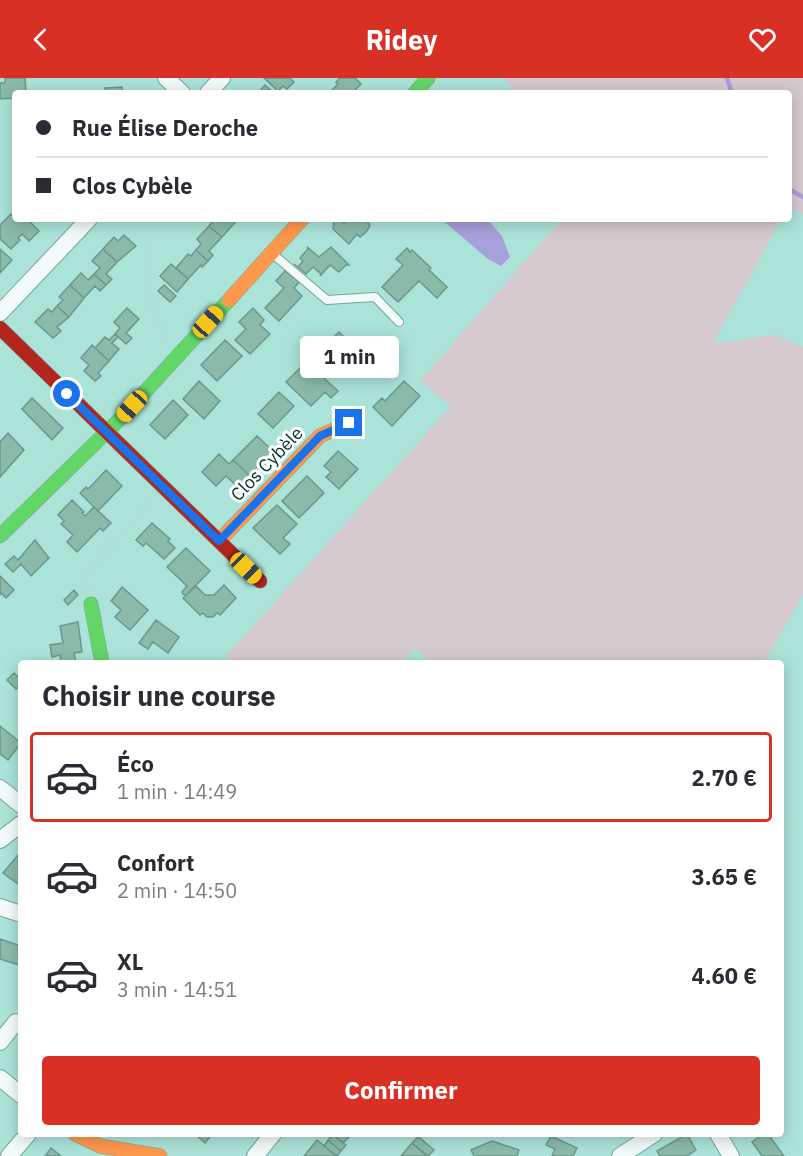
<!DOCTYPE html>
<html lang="fr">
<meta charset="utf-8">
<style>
:root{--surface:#fff;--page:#f2f2f3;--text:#2b2b33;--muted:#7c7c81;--line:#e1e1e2;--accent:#d93025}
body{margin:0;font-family:"IBM Plex Sans",sans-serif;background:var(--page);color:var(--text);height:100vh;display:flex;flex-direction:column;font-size:22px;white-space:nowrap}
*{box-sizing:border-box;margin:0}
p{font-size:20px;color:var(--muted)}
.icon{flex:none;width:33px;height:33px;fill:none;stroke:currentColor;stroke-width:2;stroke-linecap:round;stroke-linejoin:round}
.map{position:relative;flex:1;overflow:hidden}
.panel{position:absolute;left:18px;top:582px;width:766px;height:477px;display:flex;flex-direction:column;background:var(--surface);border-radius:6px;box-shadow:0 3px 15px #0003}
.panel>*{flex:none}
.guide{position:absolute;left:12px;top:12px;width:780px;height:132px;border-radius:6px;box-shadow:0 3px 15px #0003;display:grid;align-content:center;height:132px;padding:0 24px;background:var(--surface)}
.end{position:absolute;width:27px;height:27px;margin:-14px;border:8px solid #1a73e8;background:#fff;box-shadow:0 0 0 3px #fff}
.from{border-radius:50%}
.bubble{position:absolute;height:42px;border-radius:6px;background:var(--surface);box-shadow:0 3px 15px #0003;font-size:20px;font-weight:700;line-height:42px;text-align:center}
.car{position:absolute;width:18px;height:36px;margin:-18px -9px;border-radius:8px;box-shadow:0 0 4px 2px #0007;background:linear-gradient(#f5c518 24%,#345 0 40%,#f5c518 0 76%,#345 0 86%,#f5c518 0)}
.guide b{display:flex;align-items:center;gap:21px;height:57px;font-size:22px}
.guide b+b{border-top:2px solid var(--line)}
.guide i{width:15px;height:15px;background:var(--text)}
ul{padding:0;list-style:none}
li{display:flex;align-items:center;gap:18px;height:90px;margin:0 12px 9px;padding:0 12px;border:3px solid transparent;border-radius:6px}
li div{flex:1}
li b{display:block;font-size:22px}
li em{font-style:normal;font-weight:700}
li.active{border-color:var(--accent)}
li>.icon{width:54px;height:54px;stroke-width:1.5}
h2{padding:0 24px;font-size:27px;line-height:72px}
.primary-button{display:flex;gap:12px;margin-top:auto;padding:12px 24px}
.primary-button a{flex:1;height:69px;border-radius:6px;background:var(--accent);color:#fff;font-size:24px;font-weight:700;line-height:69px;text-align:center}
header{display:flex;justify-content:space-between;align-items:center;height:78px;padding:0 24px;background:var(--accent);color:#fff;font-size:27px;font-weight:700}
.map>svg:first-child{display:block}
.green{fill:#d5c9cf}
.water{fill:#a7a0dc}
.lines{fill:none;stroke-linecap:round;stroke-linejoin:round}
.stream{stroke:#a7a0dc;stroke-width:4.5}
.building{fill:#8abaaa;stroke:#6c978a;stroke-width:1.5}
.lane-casing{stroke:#75a49c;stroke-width:10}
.street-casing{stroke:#75a49c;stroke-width:18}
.fast-casing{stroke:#75a49c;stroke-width:15}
.slow-casing{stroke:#75a49c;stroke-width:15}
.jam-casing{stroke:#75a49c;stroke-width:15}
.path{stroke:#c3d5d1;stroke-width:3;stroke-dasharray:1.5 4.5;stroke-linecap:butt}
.lane{stroke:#f2fbf9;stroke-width:8}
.street{stroke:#f2fbf9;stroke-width:16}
.fast{stroke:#63d668;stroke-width:14}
.slow{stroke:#ff974d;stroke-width:14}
.jam{stroke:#b3261e;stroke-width:14}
.route{stroke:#1a73e8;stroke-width:8}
.labels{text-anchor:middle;stroke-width:6;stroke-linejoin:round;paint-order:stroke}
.street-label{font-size:18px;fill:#003029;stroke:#fff}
</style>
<header><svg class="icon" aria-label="back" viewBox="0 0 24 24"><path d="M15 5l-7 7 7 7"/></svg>Ridey<svg class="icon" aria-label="heart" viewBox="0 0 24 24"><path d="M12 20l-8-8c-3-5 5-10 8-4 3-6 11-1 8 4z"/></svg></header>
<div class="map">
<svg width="803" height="1078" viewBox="0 0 803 1078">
<rect width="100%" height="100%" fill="#abe3d8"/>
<path class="green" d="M505 0H803V136L789 129V15H515Z
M562 141H781L713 266 775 257 803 268V517L764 585H431L415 570 400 585H235L226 578 451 328 420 303Z"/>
<path class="water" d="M441 141H487L502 158 510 179 501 188 488 181Z"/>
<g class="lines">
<path class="stream" d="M727 0 732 15
M789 111 803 119"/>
</g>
<path class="building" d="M5 0H25L26 15H15V20L0 21V5H5Z
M264 0H290L294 4 287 11 283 8 278 13Z
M340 0H355L361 6 352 15H329L338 6 336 4Z
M265 7 274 15H262L260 13Z
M122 9V15H105V10Z
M11 136 18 143 27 141 39 153 29 163 22 156 18 160 20 162 11 171 0 161V147Z
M215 141H238L222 159 209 148Z
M334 141 342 142 344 145 345 141H372L368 145 370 148 366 154 360 159 357 156 349 166 333 151Z
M209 148 222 159 209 173 213 177 208 183 196 172 201 166 197 161Z
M124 157 136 168 117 184 103 171 114 159 118 163Z
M307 169 319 179 331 169 349 187H346L339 194 330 187 320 198 321 196 313 189 306 196 294 186 298 189 303 183 300 180 308 171Z
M407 170 410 174 412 172 431 190 429 192 447 209 437 220 419 203 398 224 382 209 403 187 396 181Z
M0 171 12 182 0 195Z
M103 171 117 184 106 196 112 201 106 207 94 196 100 190 92 183Z
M196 172 208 183 202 189 201 187 188 201 176 190 188 176 191 178Z
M171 186 188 201 177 214 160 198Z
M285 193 299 204 294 210 302 218 279 243 265 230 284 210 276 203Z
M81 195 88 202 94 196 106 207 100 213 95 208 84 220 70 207Z
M70 207 84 220 69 239 57 228 63 222 59 219Z
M164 207 176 218 170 224 158 213Z
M57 228 69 239 57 249 61 253 53 260 35 244 48 231 52 234Z
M127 230 139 241 126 255 132 260 126 266 115 256 120 250 114 244Z
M253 230 264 242 260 247 270 256 250 276 235 262 246 251 239 244Z
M339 254 359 274 347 287 326 267Z
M115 256 118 259 112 265 119 271 109 283 95 270 105 259 109 262Z
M225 262 242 278 217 303 201 287Z
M92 267 109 283 98 295 101 298 95 303 84 293 89 287 81 280Z
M301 289 310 298 315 292 338 313 331 320 325 314 311 328 286 304Z
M199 303 220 323 204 341 183 321Z
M404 303 420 318 392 348 373 329 382 320 385 323Z
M279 314 294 328 273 350 258 336Z
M32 320 63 350 52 362 22 331Z
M173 322 188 337 165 361 150 347Z
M8 355 24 372 0 399V364Z
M257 358 275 375 251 399 233 382Z
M338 373 358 391 339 411 326 399 331 394 324 388Z
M219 376 229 386 233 382 251 399 240 411 226 398 216 408 202 394Z
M106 392 122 408 98 433 80 415 86 409 88 411 94 405Z
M307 398 324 415 299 440 282 423Z
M72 422 84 434 82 435 85 438 94 429 111 445 103 453 100 450 77 474 67 464 73 457 61 446 64 443 58 437Z
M277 427 297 446 283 460 290 466 280 476 253 450Z
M152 445 170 461 168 463 175 470 164 481 146 465 143 468 136 462Z
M35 462 49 480 31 498 21 486 13 494 5 486 14 478 18 482Z
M186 470 210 493 185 518 182 514 187 508 167 489Z
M0 498 14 512 6 520 1 515 0 517Z
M224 507 236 520 220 537 217 535 213 539H207L203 535 200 537 183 520 196 508 205 517H214Z
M122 509 148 532 130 552 115 539 121 532 111 523Z
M74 512 78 517 68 527 64 522Z
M156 542 179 559 168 575 153 564 148 571 139 565Z
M78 544 82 574 74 575 76 585H61L60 577 52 579 50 567 63 565 60 548Z
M14 595 21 602V607L16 611 7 602Z
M0 648 21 665 8 682 0 676Z
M18 777 21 780V808L3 795Z
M0 861 21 868 19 887 0 881Z
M195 1056H212L205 1065Z
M333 1056H352L343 1065Z
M687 1056 696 1072 687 1078H660L657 1073Z
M763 1056H768L784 1078H762L752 1064Z
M333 1057 346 1067 341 1073 328 1062Z
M551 1058 577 1070 573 1078H552L555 1071 546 1067Z
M417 1060H420L434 1072 428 1078 412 1065Z
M317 1062 335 1077V1078H304Z
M328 1062 341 1073 337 1078 324 1068Z
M492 1063 519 1072 517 1078H474L471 1072Z
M412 1065 427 1078H401Z
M51 1070 61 1078H45Z"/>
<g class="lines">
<defs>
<path id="lane" d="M274 177 327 222 375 219 399 244"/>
<path id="street" d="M166 0 182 15
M208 15 222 0
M0 235 89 141
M0 710 21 727
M0 762 21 746
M0 829 21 836
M0 964 16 944
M0 1000 21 1017
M718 1056 731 1078
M9 1078 28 1056
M255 1078 273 1056
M620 1078 654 1056"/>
<path id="fast" d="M415 15 428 0
M0 458 120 341 229 222
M91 526 102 585"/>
<path id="slow" d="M229 222 302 141
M219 463 320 358 349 345
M75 1056 100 1068 160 1078"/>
<path id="jam" d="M0 250 260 503"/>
</defs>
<use href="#lane" class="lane-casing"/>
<use href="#street" class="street-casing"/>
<use href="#fast" class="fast-casing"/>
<use href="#slow" class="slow-casing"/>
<use href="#jam" class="jam-casing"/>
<path class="path" d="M144 141C155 187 139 215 166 261
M87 509 85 496 153 423"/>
<use href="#lane" class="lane"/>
<use href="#street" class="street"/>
<use href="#fast" class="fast"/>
<use href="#slow" class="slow"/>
<use href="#jam" class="jam"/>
</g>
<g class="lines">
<path class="route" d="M67 316 219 463 320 358 349 345"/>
</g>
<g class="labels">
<g class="street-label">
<text transform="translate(267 386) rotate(-46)" y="6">Clos Cybèle</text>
</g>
</g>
</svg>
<i class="end from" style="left:67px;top:316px"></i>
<i class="end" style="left:349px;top:345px"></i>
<div class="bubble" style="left:300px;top:258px;width:99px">1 min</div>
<i class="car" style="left:208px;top:244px;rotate:42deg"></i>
<i class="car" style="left:132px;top:328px;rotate:222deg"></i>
<i class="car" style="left:246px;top:490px;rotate:134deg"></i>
<div class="guide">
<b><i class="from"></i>Rue Élise Deroche</b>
<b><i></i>Clos Cybèle</b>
</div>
<section class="panel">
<h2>Choisir une course</h2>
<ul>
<li class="active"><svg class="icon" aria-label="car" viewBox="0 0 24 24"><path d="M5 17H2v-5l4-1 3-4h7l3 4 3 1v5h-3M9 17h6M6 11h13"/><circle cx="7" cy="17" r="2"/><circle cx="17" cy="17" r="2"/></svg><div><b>Éco</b><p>1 min · 14:49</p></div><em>2.70 €</em></li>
<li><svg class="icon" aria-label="car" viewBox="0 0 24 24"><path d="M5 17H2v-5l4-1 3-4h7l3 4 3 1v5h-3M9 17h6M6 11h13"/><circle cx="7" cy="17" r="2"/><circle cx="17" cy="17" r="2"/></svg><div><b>Confort</b><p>2 min · 14:50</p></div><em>3.65 €</em></li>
<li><svg class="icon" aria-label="car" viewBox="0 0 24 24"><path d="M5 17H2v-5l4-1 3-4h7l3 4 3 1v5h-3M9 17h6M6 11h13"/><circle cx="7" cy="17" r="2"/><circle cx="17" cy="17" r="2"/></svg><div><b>XL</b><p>3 min · 14:51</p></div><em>4.60 €</em></li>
</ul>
<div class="primary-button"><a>Confirmer</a></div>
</section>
</div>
